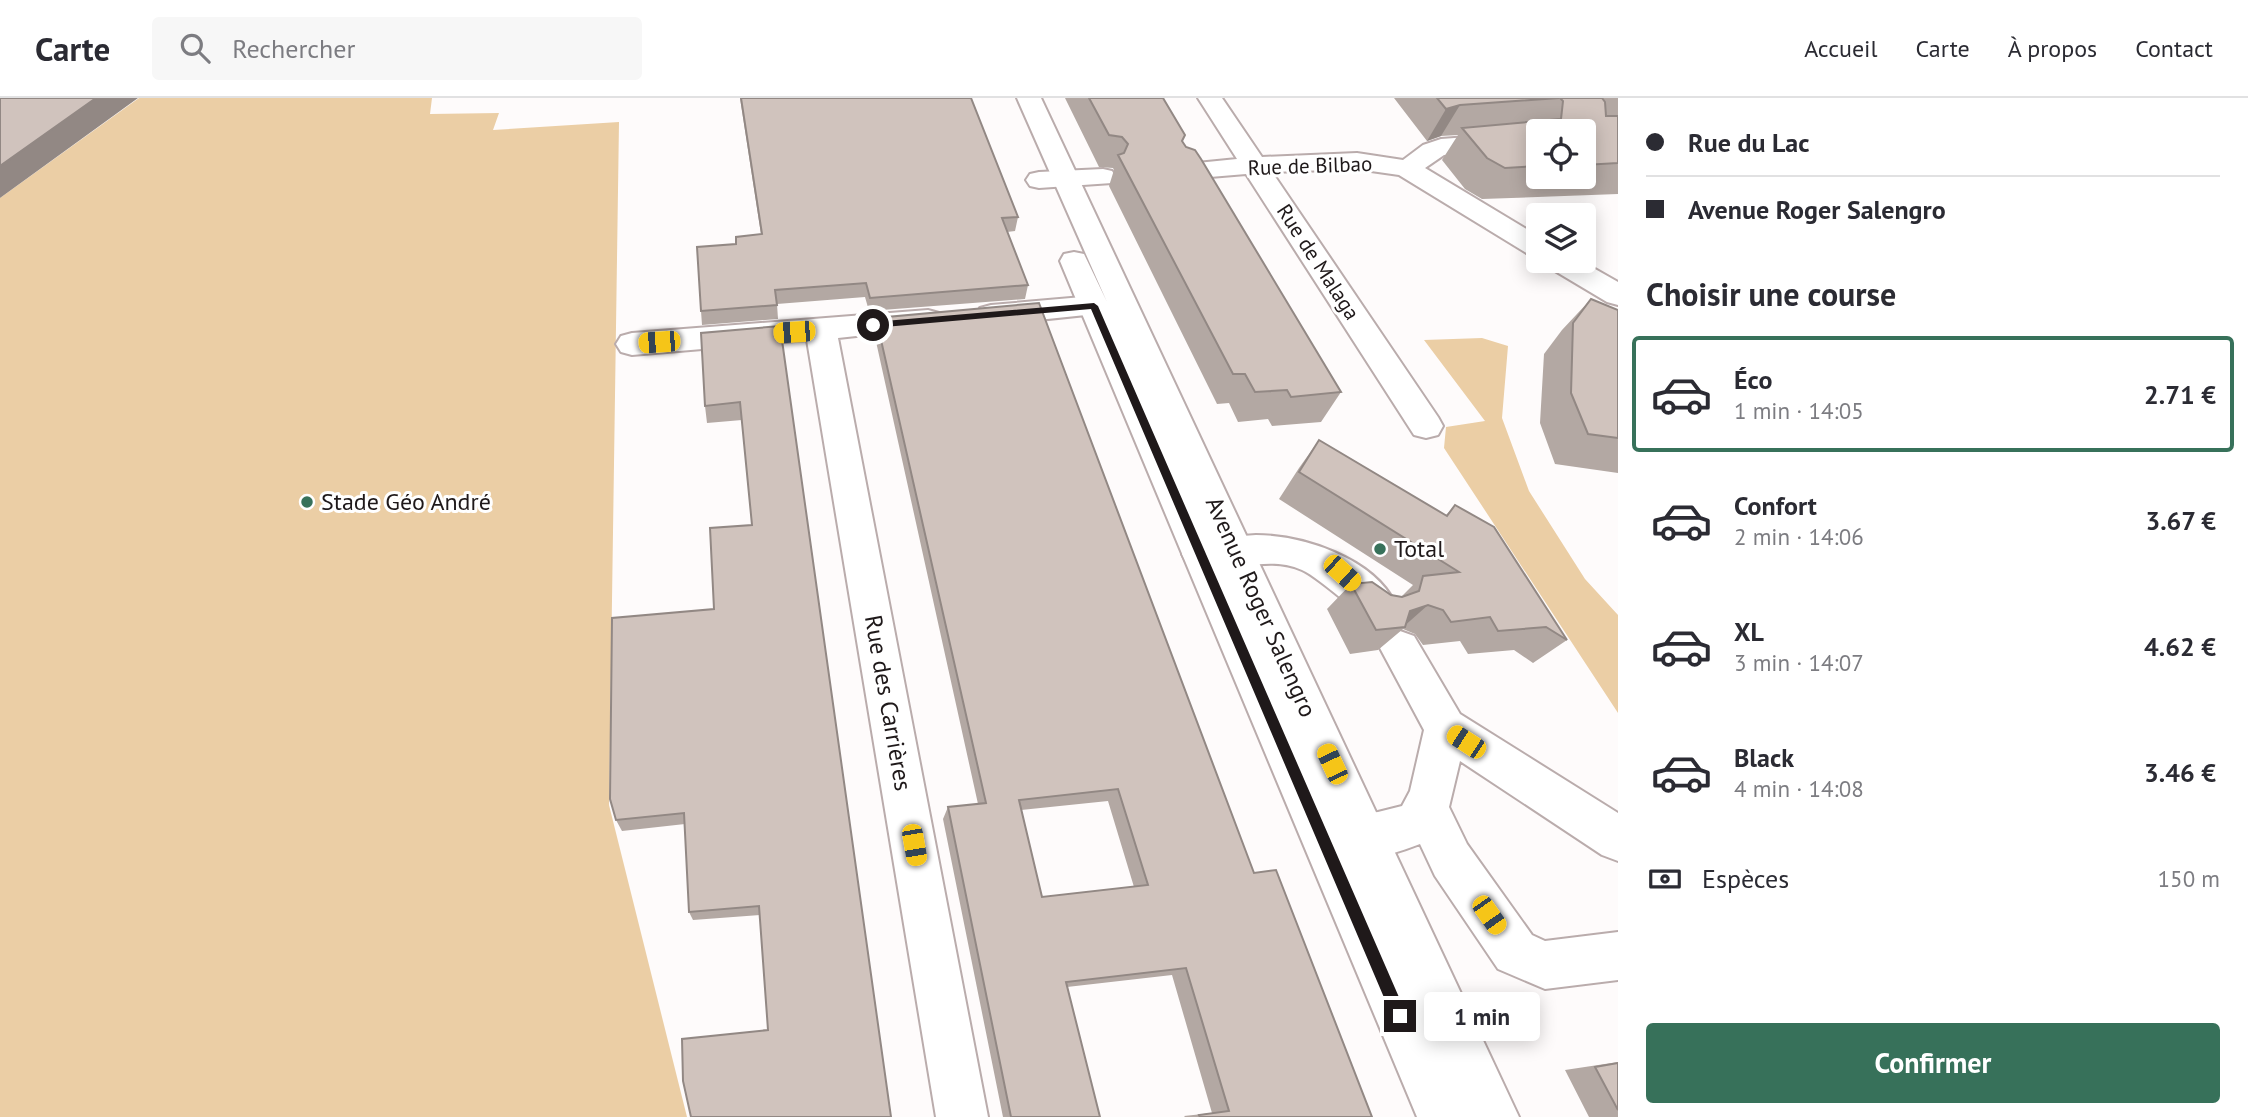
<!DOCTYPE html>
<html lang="fr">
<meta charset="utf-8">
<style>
:root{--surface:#fff;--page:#f7f7f7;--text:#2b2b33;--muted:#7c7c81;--line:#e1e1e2;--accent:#37715a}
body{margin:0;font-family:"PT Sans",sans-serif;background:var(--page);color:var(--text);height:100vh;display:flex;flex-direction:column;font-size:26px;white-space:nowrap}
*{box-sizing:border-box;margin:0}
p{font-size:23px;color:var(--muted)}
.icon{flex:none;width:38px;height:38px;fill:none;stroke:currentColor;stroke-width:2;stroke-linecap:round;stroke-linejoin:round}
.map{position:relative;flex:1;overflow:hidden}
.panel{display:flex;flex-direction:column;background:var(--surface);width:630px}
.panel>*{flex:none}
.banner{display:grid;align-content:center;height:154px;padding:0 28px;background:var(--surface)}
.controls{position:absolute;left:1526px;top:21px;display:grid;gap:14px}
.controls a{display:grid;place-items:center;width:70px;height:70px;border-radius:7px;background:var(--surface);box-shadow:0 4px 18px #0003;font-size:35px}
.end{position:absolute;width:32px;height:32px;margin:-16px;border:9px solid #1f191a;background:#fff;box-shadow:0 0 0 4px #fff}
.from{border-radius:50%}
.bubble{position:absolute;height:49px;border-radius:7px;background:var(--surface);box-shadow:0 4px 18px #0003;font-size:23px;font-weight:800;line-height:49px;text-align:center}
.car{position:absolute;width:21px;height:42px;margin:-21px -10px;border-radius:9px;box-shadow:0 0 5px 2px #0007;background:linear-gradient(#f5c518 24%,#345 0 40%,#f5c518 0 76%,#345 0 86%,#f5c518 0)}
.banner b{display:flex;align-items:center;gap:24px;height:66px;font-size:26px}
.banner b+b{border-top:2px solid var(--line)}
.banner i{width:18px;height:18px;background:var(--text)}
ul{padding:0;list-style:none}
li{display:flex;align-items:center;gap:21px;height:116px;margin:0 14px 10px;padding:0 14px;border:4px solid transparent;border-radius:7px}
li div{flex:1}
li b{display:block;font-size:26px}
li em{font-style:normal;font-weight:800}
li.selected{border-color:var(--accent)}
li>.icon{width:63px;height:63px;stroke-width:1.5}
h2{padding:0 28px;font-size:32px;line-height:84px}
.pay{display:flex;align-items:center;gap:18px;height:77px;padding:0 28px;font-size:26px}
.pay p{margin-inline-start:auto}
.button{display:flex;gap:14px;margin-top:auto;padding:14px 28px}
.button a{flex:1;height:80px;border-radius:7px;background:var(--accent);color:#fff;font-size:28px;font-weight:800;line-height:80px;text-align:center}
header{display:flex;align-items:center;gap:42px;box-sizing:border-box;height:98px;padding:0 35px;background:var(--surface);border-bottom:2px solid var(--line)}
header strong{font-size:33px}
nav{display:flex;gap:38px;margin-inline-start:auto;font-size:24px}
.search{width:490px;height:63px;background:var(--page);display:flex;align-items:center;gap:18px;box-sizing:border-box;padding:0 24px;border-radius:7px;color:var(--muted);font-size:26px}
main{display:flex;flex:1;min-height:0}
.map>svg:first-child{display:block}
.green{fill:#ebcea5}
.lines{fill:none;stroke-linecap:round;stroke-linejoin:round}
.minor-casing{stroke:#baacac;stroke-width:4}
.major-casing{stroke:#baacac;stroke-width:4}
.minor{fill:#fff;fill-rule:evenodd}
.major{fill:#fff;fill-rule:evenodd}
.wall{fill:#b3a8a3;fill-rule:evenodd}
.shaded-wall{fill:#928884}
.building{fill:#d0c3bd;stroke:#928884;stroke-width:2;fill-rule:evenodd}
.route{fill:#1f191a}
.poi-dot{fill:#37715a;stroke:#fff;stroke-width:2.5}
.labels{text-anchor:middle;stroke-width:6;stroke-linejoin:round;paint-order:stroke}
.far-street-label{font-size:21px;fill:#1f191a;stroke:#fff}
.poi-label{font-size:24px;fill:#1f191a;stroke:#fff;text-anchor:start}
.street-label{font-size:24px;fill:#1f191a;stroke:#fff}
</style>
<header>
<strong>Carte</strong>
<div class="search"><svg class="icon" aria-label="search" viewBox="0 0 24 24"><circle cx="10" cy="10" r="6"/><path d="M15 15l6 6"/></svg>Rechercher</div>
<nav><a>Accueil</a><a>Carte</a><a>À propos</a><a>Contact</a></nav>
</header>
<main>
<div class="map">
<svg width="1618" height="1019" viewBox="0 0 1618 1019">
<rect width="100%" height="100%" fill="#fefbfb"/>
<path class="green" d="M139 0H432L430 16 499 15 493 32 619 24 609 707 687 1019H0V100Z
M1482 240 1508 248 1502 320 1529 393 1585 481 1618 517V615L1444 350 1446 329 1485 323 1424 242Z"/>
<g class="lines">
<defs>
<path id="minor" d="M1198 0H1222L1262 59 1357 55 1403 62 1423 47 1441 41 1538 34V50L1444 57 1425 70 1538 138V159L1528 156 1399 77 1357 71 1272 74 1438 319 1443 328 1438 337 1426 340 1414 337 1246 76 1186 81 1177 79 1173 73 1177 67 1237 61Z
M1103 71 1112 73 1116 79 1112 85 1039 90 1030 88 1026 82 1030 76 1039 74Z
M1546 163H1581L1618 184V207L1607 204 1550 170Z
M1094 198 1105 201 1109 208 1105 215 991 227 980 224 976 217 980 210 991 207Z
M928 212 939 215 943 222 939 229 838 240 988 1019H936L807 242 632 257 621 254 616 246 621 238 632 235Z
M1256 437C1303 437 1373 460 1395 505L1390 516C1385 518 1379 521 1374 521 1359 519 1322 481 1302 472 1266 455 1224 479 1188 467L1182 456 1188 445 1201 441Z
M1400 533 1414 538 1460 616 1618 715V763L1602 757 1460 663 1449 709 1467 746 1532 837 1545 843 1618 834V882L1545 891 1498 871 1435 778 1420 746C1390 758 1348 769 1317 757L1311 741 1317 725 1333 719 1378 714 1402 708 1410 693 1424 632 1380 550 1386 538Z"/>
<path id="major" d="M1017 0H1041L1519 1019H1417L1060 163 1064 156 1074 154 1084 156 1107 204Z"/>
</defs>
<use href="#minor" class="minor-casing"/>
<use href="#major" class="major-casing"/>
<use href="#minor" class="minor"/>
<use href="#major" class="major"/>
</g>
<path class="wall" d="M740 0H971L1018 119 1015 133 1007 134 1028 187 1025 201 869 213 865 199 777 206 778 221 702 227 701 213 736 146 761 136Z
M1065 0H1163L1182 43 1341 294 1321 324 1272 328 1268 321 1238 324 1229 305 1217 306 1109 88 1114 72 1113 70 1099 69Z
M1394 0H1618V96L1482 101 1465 91 1442 62 1458 37 1441 38 1427 43ZM1538 33H1584V79H1538Z
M1591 201 1618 212V375L1555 366 1540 325 1544 256 1562 232Z
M876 220 1254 775 1372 1019H1185L1184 1018 1212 1015 1172 877 1067 889 1100 1019H1003L943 721 948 709 978 706 875 239ZM1108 703 1134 789 1042 799 1021 712Z
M780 228 768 932 760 817 693 822 689 814 685 726 622 733 616 722 714 511 752 427 742 322 707 325 705 308Z
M1319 342 1446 417 1455 407 1567 542 1533 565 1514 552 1468 556 1460 543 1423 547 1415 536 1403 531 1378 552 1350 556 1327 511 1351 486 1401 499 1413 487 1279 401 1299 370Z
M1618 964V1019H1589L1565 972Z"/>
<path class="shaded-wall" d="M96 0H138L0 100V68Z
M1460 7 1441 38 1427 43 1446 11Z
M1428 507 1402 530 1410 513Z"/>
<path class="building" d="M0 0H96L0 68Z
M741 0H971L1018 119 1002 120 1028 187 870 200 866 185 775 192 777 207 701 213 697 149 736 146V139L762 136Z
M1089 0H1163L1185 37 1182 43 1186 49 1195 52 1201 61 1341 294 1291 299 1287 292 1255 294 1245 276H1233L1118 57 1124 55 1128 46 1122 39 1109 37Z
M1437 0H1559L1460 7 1446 11Z
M1560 0H1602L1605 4 1606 18H1618V65L1584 67V33H1538V68L1505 70 1487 60 1462 30 1561 21 1563 3Z
M1591 201 1618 212V340L1588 336 1571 295 1573 225Z
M1039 205 1254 775 1276 772 1372 1019H1200L1199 1017 1229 1013 1186 870 1066 884 1100 1019H1011L948 709 986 705 876 220ZM1118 691 1148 787 1042 799 1019 702Z
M780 228 891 1019H691L683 983 682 941 768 932 759 808 689 814 684 715 616 722 610 701 612 520 714 511 710 430 752 427 740 304 705 308 701 235Z
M1319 342 1447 418 1455 407 1494 429 1567 542 1546 529 1498 533 1490 519 1451 524 1443 512 1428 507 1410 513 1405 529 1376 532 1351 486 1372 484 1391 497 1402 499 1419 493 1423 478 1459 474 1299 374Z
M1618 965V1012L1595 969Z"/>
<path class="route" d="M1094 205 1098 208 1405 913 1407 918 1405 923 1400 925 1394 923 1091 211 873 230 869 227 873 224Z"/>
<g class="poi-dot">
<circle cx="307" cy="404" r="7"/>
<circle cx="1380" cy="451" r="7"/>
</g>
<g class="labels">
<g class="far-street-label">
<text transform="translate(1310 68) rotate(-2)" y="7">Rue de Bilbao</text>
<text transform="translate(1318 164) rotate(57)" y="7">Rue de Malaga</text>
</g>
<g class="poi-label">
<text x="321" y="412">Stade Géo André</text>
<text x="1394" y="459">Total</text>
</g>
<g class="street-label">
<text transform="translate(1261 509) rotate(66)" y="8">Avenue Roger Salengro</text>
<text transform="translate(888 605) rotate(80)" y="8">Rue des Carrières</text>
</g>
</g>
</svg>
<div class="controls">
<a><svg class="icon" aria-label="locate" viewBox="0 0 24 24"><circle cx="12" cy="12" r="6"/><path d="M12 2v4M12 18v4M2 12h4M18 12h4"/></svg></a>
<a><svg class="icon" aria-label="layers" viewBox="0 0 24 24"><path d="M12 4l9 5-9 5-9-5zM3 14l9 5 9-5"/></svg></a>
</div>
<i class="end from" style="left:873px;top:227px"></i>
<i class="end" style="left:1400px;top:918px"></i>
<div class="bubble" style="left:1424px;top:894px;width:116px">1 min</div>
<i class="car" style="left:794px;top:234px;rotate:266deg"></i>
<i class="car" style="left:659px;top:244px;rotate:266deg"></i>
<i class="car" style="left:1342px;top:475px;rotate:132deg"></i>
<i class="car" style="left:1466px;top:644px;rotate:303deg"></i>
<i class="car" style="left:1332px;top:666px;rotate:335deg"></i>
<i class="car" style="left:914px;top:747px;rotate:170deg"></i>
<i class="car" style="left:1489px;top:817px;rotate:145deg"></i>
</div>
<section class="panel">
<div class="banner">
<b><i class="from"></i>Rue du Lac</b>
<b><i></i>Avenue Roger Salengro</b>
</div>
<h2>Choisir une course</h2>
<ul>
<li class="selected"><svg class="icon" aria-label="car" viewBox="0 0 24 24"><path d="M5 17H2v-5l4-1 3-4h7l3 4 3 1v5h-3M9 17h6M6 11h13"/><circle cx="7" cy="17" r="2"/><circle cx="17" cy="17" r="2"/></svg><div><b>Éco</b><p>1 min · 14:05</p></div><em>2.71 €</em></li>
<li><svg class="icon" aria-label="car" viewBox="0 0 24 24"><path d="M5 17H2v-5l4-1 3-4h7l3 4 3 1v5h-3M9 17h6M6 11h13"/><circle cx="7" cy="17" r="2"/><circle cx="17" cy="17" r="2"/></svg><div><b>Confort</b><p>2 min · 14:06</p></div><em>3.67 €</em></li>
<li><svg class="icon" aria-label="car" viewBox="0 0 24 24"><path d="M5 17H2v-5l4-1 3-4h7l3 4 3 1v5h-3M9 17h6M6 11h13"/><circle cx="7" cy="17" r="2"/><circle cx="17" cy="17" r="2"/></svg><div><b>XL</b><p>3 min · 14:07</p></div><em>4.62 €</em></li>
<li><svg class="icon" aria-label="car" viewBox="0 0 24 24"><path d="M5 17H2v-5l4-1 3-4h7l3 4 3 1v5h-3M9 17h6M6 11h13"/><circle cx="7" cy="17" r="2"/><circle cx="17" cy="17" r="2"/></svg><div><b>Black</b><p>4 min · 14:08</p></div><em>3.46 €</em></li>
</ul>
<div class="pay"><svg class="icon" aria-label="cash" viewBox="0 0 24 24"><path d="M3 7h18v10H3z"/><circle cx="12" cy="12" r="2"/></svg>Espèces<p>150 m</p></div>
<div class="button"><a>Confirmer</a></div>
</section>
</main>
